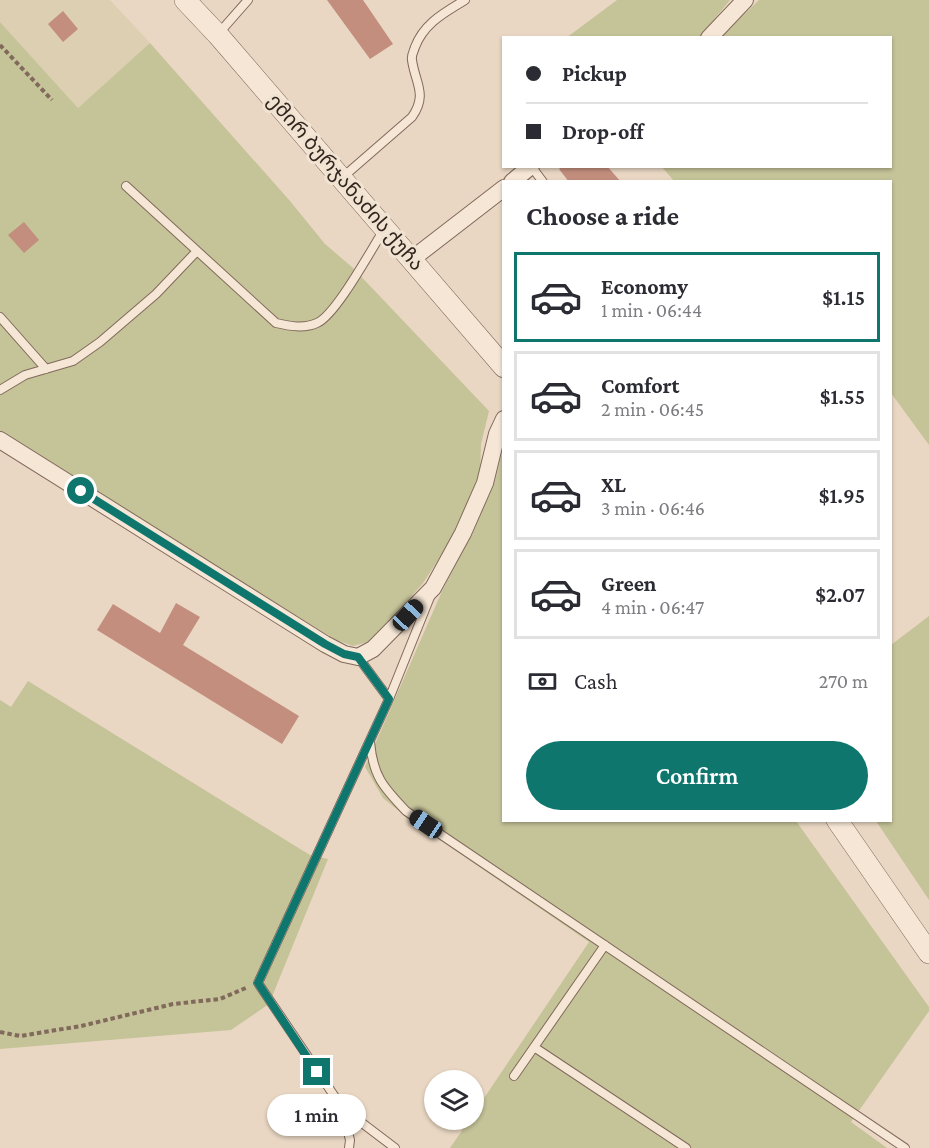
<!DOCTYPE html>
<meta charset="utf-8">
<style>
:root{--surface:#fff;--page:#f7f7f7;--text:#2b2b33;--muted:#7c7c81;--line:#e1e1e2;--accent:#0f766e}
body{margin:0;font-family:"Crimson Pro","Noto Sans Georgian",serif;background:var(--page);color:var(--text);height:100vh;display:flex;flex-direction:column;font-size:22px;white-space:nowrap}
*{box-sizing:border-box;margin:0}
p{font-size:20px;color:var(--muted)}
.icon{flex:none;width:33px;height:33px;fill:none;stroke:currentColor;stroke-width:2;stroke-linecap:round;stroke-linejoin:round}
.map{position:relative;flex:1;overflow:hidden}
.side{position:absolute;left:502px;top:180px;width:390px;height:642px;display:flex;flex-direction:column;background:var(--surface);border-radius:0px;box-shadow:0 2px 4px #0004}
.side>*{flex:none}
.guide{position:absolute;left:502px;top:36px;width:390px;height:132px;border-radius:0px;box-shadow:0 2px 4px #0004;display:grid;align-content:center;height:132px;padding:0 24px;background:var(--surface)}
.fabs{position:absolute;left:424px;top:1070px;display:grid;gap:12px}
.fabs a{display:grid;place-items:center;width:60px;height:60px;border-radius:50%;background:var(--surface);box-shadow:0 2px 4px #0004;font-size:30px}
.end{position:absolute;width:27px;height:27px;margin:-14px;border:8px solid #0f766e;background:#fff;box-shadow:0 0 0 3px #fff}
.from{border-radius:50%}
.bubble{position:absolute;height:42px;border-radius:21px;background:var(--surface);box-shadow:0 2px 4px #0004;font-size:20px;font-weight:600;line-height:42px;text-align:center}
.car{position:absolute;width:18px;height:36px;margin:-18px -9px;border-radius:8px;box-shadow:0 0 4px 2px #0007;background:linear-gradient(#222 24%,#8ab4d8 0 40%,#222 0 76%,#8ab4d8 0 86%,#222 0)}
.guide b{display:flex;align-items:center;gap:21px;height:57px;font-size:22px}
.guide b+b{border-top:2px solid var(--line)}
.guide i{width:15px;height:15px;background:var(--text)}
ul{padding:0;list-style:none}
li{display:flex;align-items:center;gap:18px;height:90px;margin:0 12px 9px;padding:0 12px;border:3px solid var(--line);border-radius:0px}
li div{flex:1}
li b{display:block;font-size:22px}
li em{font-style:normal;font-weight:600}
li.current{border-color:var(--accent)}
li>.icon{width:54px;height:54px;stroke-width:1.5}
h2{padding:0 24px;font-size:27px;line-height:72px}
.pay{display:flex;align-items:center;gap:15px;height:66px;padding:0 24px;font-size:22px}
.pay p{margin-inline-start:auto}
.primary-button{display:flex;gap:12px;margin-top:auto;padding:12px 24px}
.primary-button a{flex:1;height:69px;border-radius:36px;background:var(--accent);color:#fff;font-size:24px;font-weight:600;line-height:69px;text-align:center}
.map>svg:first-child{display:block}
.farmland{fill:#ddcfb1}
.green{fill:#c5c398}
.building{fill:#c38e7d}
.lines{fill:none;stroke-linecap:round;stroke-linejoin:round}
.service-casing{stroke:#81695c;stroke-width:10}
.minor-casing{stroke:#81695c;stroke-width:18}
.tertiary-casing{stroke:#81695c;stroke-width:22}
.path{stroke:#81695c;stroke-width:4;stroke-dasharray:4.5 3;stroke-linecap:butt}
.service{stroke:#f5e6d5;stroke-width:8}
.minor{stroke:#f5e6d5;stroke-width:16}
.tertiary{stroke:#f5e6d5;stroke-width:21}
.route{stroke:#0f766e;stroke-width:8}
.labels{text-anchor:middle;stroke-width:6;stroke-linejoin:round;paint-order:stroke}
.street-label{font-size:20px;fill:#33251e;stroke:#f1e3d2}
</style>
<div class="map">
<svg width="929" height="1148" viewBox="0 0 929 1148">
<rect width="100%" height="100%" fill="#e9d7c3"/>
<path class="farmland" d="M0 0H110L150 43 78 108 0 22Z"/>
<path class="green" d="M617 0H730L700 37 566 38Z
M759 0H929V445L891 393V182L674 181 662 167 891 166V38L721 37Z
M0 22 78 108 150 43 290 201 325 244 352 267 489 411 481 444 480 477 450 542 423 583 378 635 368 642 353 646 336 640 0 431Z
M504 445V820L796 821 929 1007V1011L851 1122 887 1148H450L470 1119H474V1113L589 942 405 816 383 798 365 767 443 589 473 532 494 484Z
M929 616V900L876 821 891 820V645Z
M28 681 310 855 328 859 269 1004 231 1030 0 1049V700L11 707Z"/>
<path class="building" d="M327 0H363L393 44 370 59Z
M63 11 78 29 63 42 48 24Z
M562 166H607L621 182H569L559 169Z
M24 222 39 240 24 253 8 235Z
M176 603 200 617 183 645 299 716 282 744 97 630 113 604 160 633Z"/>
<g class="lines">
<defs>
<path id="service" d="M219 33 248 0
M531 166 543 182
M343 177 412 117C428 94 415 83 412 60 411 55 414 51 415 47 424 23 444 13 465 0
M126 186 276 323C289 326 304 329 317 323 336 315 372 248 385 228
M0 317 46 369
M0 390 25 375 73 361 100 342 156 294 197 251
M389 699 430 597
M370 742C373 776 383 787 406 811L905 1148
M534 1047 686 1148
M514 1076 605 945
M341 1107 395 1148
M349 1148 350 1140 341 1106 258 983 389 699 358 657"/>
<path id="minor" d="M709 38 745 0
M512 182 531 166
M412 259 504 188
M0 440 325 644 344 654 358 657 373 649 433 588 463 533 485 483 497 434 504 419"/>
<path id="tertiary" d="M185 0 218 35 504 367
M837 820 929 953"/>
</defs>
<use href="#service" class="service-casing"/>
<use href="#minor" class="minor-casing"/>
<use href="#tertiary" class="tertiary-casing"/>
<path class="path" d="M0 45 52 100
M0 1032 20 1036 81 1026 173 1004 220 999 248 987"/>
<use href="#service" class="service"/>
<use href="#minor" class="minor"/>
<use href="#tertiary" class="tertiary"/>
</g>
<g class="lines">
<path class="route" d="M81 491 325 644 344 654 358 657 389 699 258 983 317 1072"/>
</g>
<g class="labels">
<g class="street-label">
<text transform="translate(346 182) rotate(49)" y="7">ემირ ბურჯანაძის ქუჩა</text>
</g>
</g>
</svg>
<div class="fabs">
<a><svg class="icon" aria-label="layers" viewBox="0 0 24 24"><path d="M12 4l9 5-9 5-9-5zM3 14l9 5 9-5"/></svg></a>
</div>
<i class="end from" style="left:81px;top:491px"></i>
<i class="end" style="left:317px;top:1072px"></i>
<div class="bubble" style="left:267px;top:1094px;width:99px">1 min</div>
<i class="car" style="left:408px;top:615px;rotate:43deg"></i>
<i class="car" style="left:426px;top:824px;rotate:304deg"></i>
<div class="guide">
<b><i class="from"></i>Pickup</b>
<b><i></i>Drop-off</b>
</div>
<section class="side">
<h2>Choose a ride</h2>
<ul>
<li class="current"><svg class="icon" aria-label="car" viewBox="0 0 24 24"><path d="M5 17H2v-5l4-1 3-4h7l3 4 3 1v5h-3M9 17h6M6 11h13"/><circle cx="7" cy="17" r="2"/><circle cx="17" cy="17" r="2"/></svg><div><b>Economy</b><p>1 min · 06:44</p></div><em>$1.15</em></li>
<li><svg class="icon" aria-label="car" viewBox="0 0 24 24"><path d="M5 17H2v-5l4-1 3-4h7l3 4 3 1v5h-3M9 17h6M6 11h13"/><circle cx="7" cy="17" r="2"/><circle cx="17" cy="17" r="2"/></svg><div><b>Comfort</b><p>2 min · 06:45</p></div><em>$1.55</em></li>
<li><svg class="icon" aria-label="car" viewBox="0 0 24 24"><path d="M5 17H2v-5l4-1 3-4h7l3 4 3 1v5h-3M9 17h6M6 11h13"/><circle cx="7" cy="17" r="2"/><circle cx="17" cy="17" r="2"/></svg><div><b>XL</b><p>3 min · 06:46</p></div><em>$1.95</em></li>
<li><svg class="icon" aria-label="car" viewBox="0 0 24 24"><path d="M5 17H2v-5l4-1 3-4h7l3 4 3 1v5h-3M9 17h6M6 11h13"/><circle cx="7" cy="17" r="2"/><circle cx="17" cy="17" r="2"/></svg><div><b>Green</b><p>4 min · 06:47</p></div><em>$2.07</em></li>
</ul>
<div class="pay"><svg class="icon" aria-label="cash" viewBox="0 0 24 24"><path d="M3 7h18v10H3z"/><circle cx="12" cy="12" r="2"/></svg>Cash<p>270 m</p></div>
<div class="primary-button"><a>Confirm</a></div>
</section>
</div>
